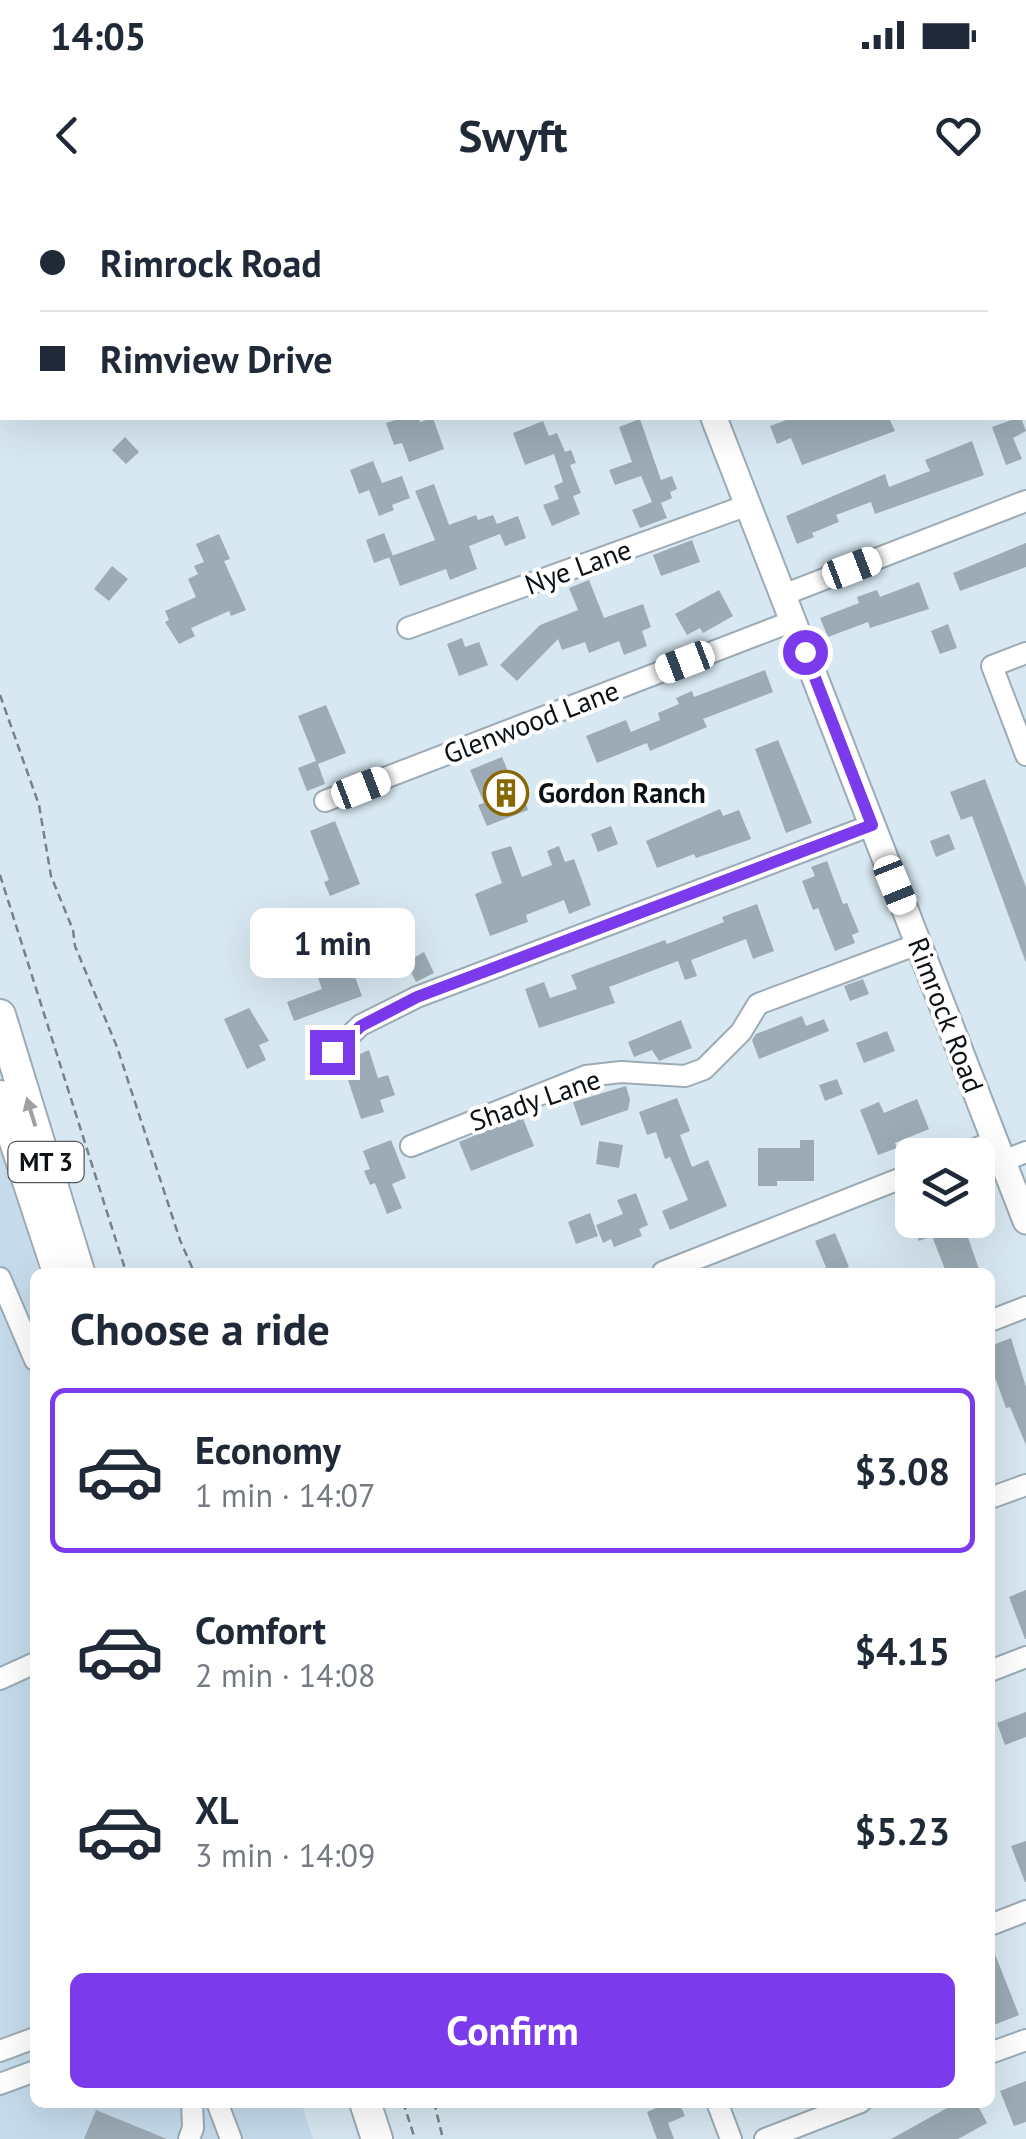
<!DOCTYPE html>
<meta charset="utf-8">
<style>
:root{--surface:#fff;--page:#f6f6f7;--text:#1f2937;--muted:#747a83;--line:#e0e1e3;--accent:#7c3aed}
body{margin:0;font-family:"PT Sans",sans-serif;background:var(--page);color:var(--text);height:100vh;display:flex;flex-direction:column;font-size:38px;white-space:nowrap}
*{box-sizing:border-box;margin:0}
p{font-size:32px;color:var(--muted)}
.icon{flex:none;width:55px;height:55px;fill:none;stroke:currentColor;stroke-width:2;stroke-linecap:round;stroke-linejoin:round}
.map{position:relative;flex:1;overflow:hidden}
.side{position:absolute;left:30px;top:1068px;width:965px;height:840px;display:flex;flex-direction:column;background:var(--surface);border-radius:15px;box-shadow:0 10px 40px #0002}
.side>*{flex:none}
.top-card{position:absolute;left:0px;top:0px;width:1028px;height:220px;box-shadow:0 10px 40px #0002;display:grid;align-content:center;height:220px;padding:0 40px;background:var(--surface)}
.buttons{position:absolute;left:895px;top:938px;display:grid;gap:20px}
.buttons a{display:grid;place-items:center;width:100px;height:100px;border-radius:15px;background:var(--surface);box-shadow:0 10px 40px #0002;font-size:50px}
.end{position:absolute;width:45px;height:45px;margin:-22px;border:12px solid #7c3aed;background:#fff;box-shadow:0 0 0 5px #fff}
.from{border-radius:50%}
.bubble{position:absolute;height:70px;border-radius:15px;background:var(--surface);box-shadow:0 10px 40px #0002;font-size:32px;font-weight:800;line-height:70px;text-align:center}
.car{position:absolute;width:30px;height:60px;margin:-30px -15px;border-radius:12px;box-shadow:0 0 8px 2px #0007;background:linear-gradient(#fff 24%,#345 0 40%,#fff 0 76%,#345 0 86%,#fff 0)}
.top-card b{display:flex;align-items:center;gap:35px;height:95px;font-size:38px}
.top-card b+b{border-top:2px solid var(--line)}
.top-card i{width:25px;height:25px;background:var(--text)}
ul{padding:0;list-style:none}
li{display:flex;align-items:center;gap:30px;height:165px;margin:0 20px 15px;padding:0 20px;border:5px solid transparent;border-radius:15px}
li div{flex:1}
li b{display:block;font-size:38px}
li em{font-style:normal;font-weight:800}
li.active{border-color:var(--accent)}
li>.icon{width:90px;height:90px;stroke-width:1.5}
h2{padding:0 40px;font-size:45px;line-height:120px}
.action{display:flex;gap:20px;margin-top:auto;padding:20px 40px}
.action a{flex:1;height:115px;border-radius:15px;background:var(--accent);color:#fff;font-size:40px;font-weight:800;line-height:115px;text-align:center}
.status{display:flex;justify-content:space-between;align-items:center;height:70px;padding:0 50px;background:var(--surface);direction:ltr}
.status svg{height:28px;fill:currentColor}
header{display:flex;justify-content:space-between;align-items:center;height:130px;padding:0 40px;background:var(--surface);font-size:45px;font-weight:800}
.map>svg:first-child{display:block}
.built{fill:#c6dcec}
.building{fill:#9cabb5}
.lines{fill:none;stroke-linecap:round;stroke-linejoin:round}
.minor-casing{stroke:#9cabb5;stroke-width:24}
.major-casing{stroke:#9cabb5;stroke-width:29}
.highway-casing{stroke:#9cabb5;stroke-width:34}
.path{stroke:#768188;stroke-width:2.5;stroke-dasharray:8 5;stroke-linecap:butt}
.minor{stroke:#fff;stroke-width:20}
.major{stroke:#fff;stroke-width:25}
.highway{stroke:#fff;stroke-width:30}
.oneway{fill:#9ea0a1}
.route{stroke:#7c3aed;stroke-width:12}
.labels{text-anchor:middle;stroke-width:8;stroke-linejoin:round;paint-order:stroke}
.shield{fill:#fff;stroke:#55585b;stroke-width:2.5}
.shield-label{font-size:25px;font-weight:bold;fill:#0c1115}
.street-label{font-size:28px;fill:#0c1115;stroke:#fff}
.poi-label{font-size:28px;font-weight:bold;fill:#0c1115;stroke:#fff;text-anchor:start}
</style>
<div class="status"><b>14:05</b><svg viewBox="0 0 49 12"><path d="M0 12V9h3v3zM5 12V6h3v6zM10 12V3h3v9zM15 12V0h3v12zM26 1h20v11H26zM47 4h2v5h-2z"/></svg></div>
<header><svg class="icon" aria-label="back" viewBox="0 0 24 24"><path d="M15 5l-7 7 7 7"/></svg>Swyft<svg class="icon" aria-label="heart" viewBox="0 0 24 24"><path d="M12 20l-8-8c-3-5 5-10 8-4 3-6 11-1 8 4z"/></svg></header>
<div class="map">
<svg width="1026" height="1939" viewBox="0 0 1026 1939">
<rect width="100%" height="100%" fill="#d8e8f2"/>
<path class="built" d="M0 942 39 1072H35V1902L301 1903 313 1939H0Z"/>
<path class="building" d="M402 218H418L420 222 433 218 444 249 409 262 402 243 394 245 386 223Z
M792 218H889L895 231 802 265 791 238 777 244 770 226Z
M1017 218H1021L1026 231 1013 238 1022 259 1006 265 992 227Z
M640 219 661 280 672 276 677 289 670 292 672 298 661 303 667 318 640 328 632 310 652 302 641 276 615 285 609 270 632 262 619 227Z
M543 221 549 236 557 233 565 252 571 250 576 263 570 265 581 293 573 296 580 314 552 326 543 305 559 299 554 286 563 282 554 254 525 265 513 233Z
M125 237 139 252 126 264 112 250Z
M972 241 984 275 875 314 871 302 836 315 839 322 812 333 814 337 797 344 786 316 885 274 889 287 930 271 925 260Z
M373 261 382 283 402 276 410 298 392 305 394 310 379 316 369 290 359 294 350 270Z
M434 284 449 325 476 315 478 320 493 315 497 324 518 316 526 338 505 346 500 334 469 346 477 369 450 380 446 369 400 386 389 357 435 340 415 291Z
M384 333 393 356 374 363 366 340Z
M219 334 230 359 224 361 246 410 231 416 229 411 191 428 195 436 179 444 165 422 169 420 165 411 196 397 188 379 198 374 194 366 204 362 196 344Z
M692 340 700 362 661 376 653 355Z
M1026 343V367L960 391 953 373Z
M112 366 128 379 109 401 94 389Z
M589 380 604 418 643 404 651 427 642 431 647 446 624 455 619 441 589 453 585 442 562 450 558 439 517 481 500 465 540 425 578 410 569 388Z
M919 382 929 409 870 428 868 422 828 437 820 418 859 403 857 397 877 390 880 397Z
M719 390 733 416 703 433 700 428 687 435 675 414Z
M948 424 957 448 940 454 931 431Z
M462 438 465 447 479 442 488 465 459 476 447 444Z
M765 470 773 492 703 519 707 527 650 551 647 543 597 563 586 536 626 520 631 532 660 520 658 513 679 504 676 498 692 491 694 497Z
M326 505 346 553 318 564 325 584 307 591 298 568 316 561 298 516Z
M778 540 812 623 786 633 755 549Z
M502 557 520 600 524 598 528 610 487 626 478 605 484 603 470 570Z
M985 579 1026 687V763L972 616 961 620 950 592Z
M720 609 723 616 739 610 751 639 696 658 694 654 657 668 646 641Z
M335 621 360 684 330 696 324 682 329 680 310 631Z
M611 626 618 644 598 652 591 634Z
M949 634 955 649 936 657 930 641Z
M511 646 522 677 552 665 547 651 559 646 565 662 574 659 591 705 569 714 564 700 526 715 528 722 490 736 475 694 502 683 491 652Z
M827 661 843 704 847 703 859 732 852 735 855 743 835 751 818 708 813 710 802 681 815 676 811 667Z
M757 704 774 751 753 759 746 739 691 760 697 776 685 780 678 761 609 787 615 803 539 828 525 789 544 782 550 798 577 789 571 775 665 740 667 744 724 722 722 717Z
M346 752 362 796 294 821 287 802 322 789 313 764Z
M424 752 434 773 416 782 406 762Z
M863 779 869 794 850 801 844 786Z
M249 808 269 841 259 845 266 860 247 869 224 819Z
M802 816 806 826 824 819 829 831 759 859 752 840 756 834Z
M681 820 692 848 659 861 652 850 634 857 628 842Z
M887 831 895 851 864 863 856 843Z
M369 850 378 878 388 875 395 895 380 900 384 912 361 919 342 862Z
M837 879 843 894 825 901 819 885Z
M626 886 630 900 628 910 581 926 573 902Z
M677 898 690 931 680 935 692 967 708 960 727 1006 670 1030 662 1011 688 1000 670 957 665 959 656 932 647 935 639 912Z
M917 899 929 929 895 943 897 948 878 955 860 910 879 902 884 913Z
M522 916 534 946 471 971 459 942Z
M391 940 406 978 392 984 402 1008 387 1014 375 983 370 985 364 971 370 969 363 951Z
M800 940H814V981H777V986H758V948H800Z
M599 941 623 945 619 968 596 964Z
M636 993 648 1025 639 1029 642 1036 614 1047 611 1039 603 1043 596 1025 623 1014 617 1000Z
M590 1013 598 1036 576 1044 568 1022Z
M918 1020H931L934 1031 962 1020 980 1072H946L932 1036 919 1041 912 1022Z
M835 1033 849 1067 828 1072 815 1041Z
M1011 1138 1026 1187V1245L1010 1207 1006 1208 993 1172 990 1174V1146Z
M1026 1390V1439H1025L1009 1397Z
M1026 1512V1537L1005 1545 997 1523Z
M1026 1641V1682H1025L1011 1646Z
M991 1744 1019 1815 994 1825 990 1816Z
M1026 1881V1922L1014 1926 1000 1891Z
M670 1902H679L685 1916 668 1923 674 1939H657L647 1912Z
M958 1902H976L987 1923 958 1939H891Z
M96 1910 167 1939H84Z"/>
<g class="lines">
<defs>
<path id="minor" d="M252 2 258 0
M800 2 806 0
M1025 70 1026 69
M783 395 1026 301
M408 428 748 305
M1026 453 992 466 1026 555
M325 601 793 421
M332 852 361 825 417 797 872 625
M411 946 586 876 621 872 685 876 704 869 741 832 758 804 918 744
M960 955 995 941
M1003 961 1026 952
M663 1072 912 974
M0 1078 35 1160
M990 1121 1026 1107
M990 1298 1026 1285
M990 1471 1026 1457
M0 1479 35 1463
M990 1725 1026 1711
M0 1851 35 1838
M990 1853 1026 1840
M0 1884 35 1871
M217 1902 231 1939
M717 1902 731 1939
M189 1939 193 1928 192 1902
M765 1939 861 1902"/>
<path id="major" d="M631 0 632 2
M714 218 1026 1021"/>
<path id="highway" d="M0 815 79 1072
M0 896 58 1072
M365 1902 377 1939"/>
</defs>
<use href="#minor" class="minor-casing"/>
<use href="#major" class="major-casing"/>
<use href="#highway" class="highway-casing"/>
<path class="path" d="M0 495 39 605 51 676 73 730 75 746 117 847 180 1040 194 1072
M0 675 126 1072
M403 1902 415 1939
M434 1902 443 1939"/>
<use href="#minor" class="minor"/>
<use href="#major" class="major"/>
<use href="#highway" class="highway"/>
</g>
<defs><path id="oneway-solid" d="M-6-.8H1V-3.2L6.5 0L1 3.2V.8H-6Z" transform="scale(2.5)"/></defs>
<use class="oneway" href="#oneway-solid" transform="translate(31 912) rotate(-107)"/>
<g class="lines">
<path class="route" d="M332 852 361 826 417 797 872 625 805 452"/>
</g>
<defs>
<symbol id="building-ring" viewBox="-11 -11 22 22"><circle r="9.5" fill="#fff" stroke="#876803" stroke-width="1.5"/><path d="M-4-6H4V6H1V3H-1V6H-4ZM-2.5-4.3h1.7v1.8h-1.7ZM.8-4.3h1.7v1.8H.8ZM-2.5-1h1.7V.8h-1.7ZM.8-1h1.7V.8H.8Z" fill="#876803"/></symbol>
</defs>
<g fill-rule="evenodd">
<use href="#building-ring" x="481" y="568" width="50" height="50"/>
</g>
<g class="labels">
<rect class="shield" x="8.5" y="942" width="75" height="40" rx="8"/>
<g class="shield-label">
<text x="46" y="971">MT 3</text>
</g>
<g class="street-label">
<text transform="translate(578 367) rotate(-20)" y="10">Nye Lane</text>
<text transform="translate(531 522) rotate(-21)" y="10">Glenwood Lane</text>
<text transform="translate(946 815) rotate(69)" y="10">Rimrock Road</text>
<text transform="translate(535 900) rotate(-19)" y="10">Shady Lane</text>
</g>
<g class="poi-label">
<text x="538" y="603">Gordon Ranch</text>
</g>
</g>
</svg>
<div class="buttons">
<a><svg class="icon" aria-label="layers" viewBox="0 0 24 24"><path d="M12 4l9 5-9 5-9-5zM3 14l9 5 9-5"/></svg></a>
</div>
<i class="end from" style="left:805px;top:452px"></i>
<i class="end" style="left:332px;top:852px"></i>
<div class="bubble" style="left:250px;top:708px;width:165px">1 min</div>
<i class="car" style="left:852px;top:368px;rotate:69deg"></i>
<i class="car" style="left:685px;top:462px;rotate:249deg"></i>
<i class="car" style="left:361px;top:588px;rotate:69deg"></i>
<i class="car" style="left:895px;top:685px;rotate:158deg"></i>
<div class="top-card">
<b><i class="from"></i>Rimrock Road</b>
<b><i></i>Rimview Drive</b>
</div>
<section class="side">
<h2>Choose a ride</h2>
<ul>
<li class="active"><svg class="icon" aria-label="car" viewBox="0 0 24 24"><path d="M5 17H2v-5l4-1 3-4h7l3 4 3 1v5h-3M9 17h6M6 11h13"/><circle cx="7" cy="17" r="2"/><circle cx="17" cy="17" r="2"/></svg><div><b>Economy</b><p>1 min · 14:07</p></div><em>$3.08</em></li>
<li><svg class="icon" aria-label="car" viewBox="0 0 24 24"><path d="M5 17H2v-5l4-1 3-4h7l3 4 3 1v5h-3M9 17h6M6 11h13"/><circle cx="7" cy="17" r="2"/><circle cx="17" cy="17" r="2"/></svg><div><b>Comfort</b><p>2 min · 14:08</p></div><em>$4.15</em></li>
<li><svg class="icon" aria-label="car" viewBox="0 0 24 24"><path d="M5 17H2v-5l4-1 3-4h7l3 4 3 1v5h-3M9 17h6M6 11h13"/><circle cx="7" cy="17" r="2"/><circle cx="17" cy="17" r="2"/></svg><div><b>XL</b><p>3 min · 14:09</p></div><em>$5.23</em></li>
</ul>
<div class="action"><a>Confirm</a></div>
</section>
</div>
